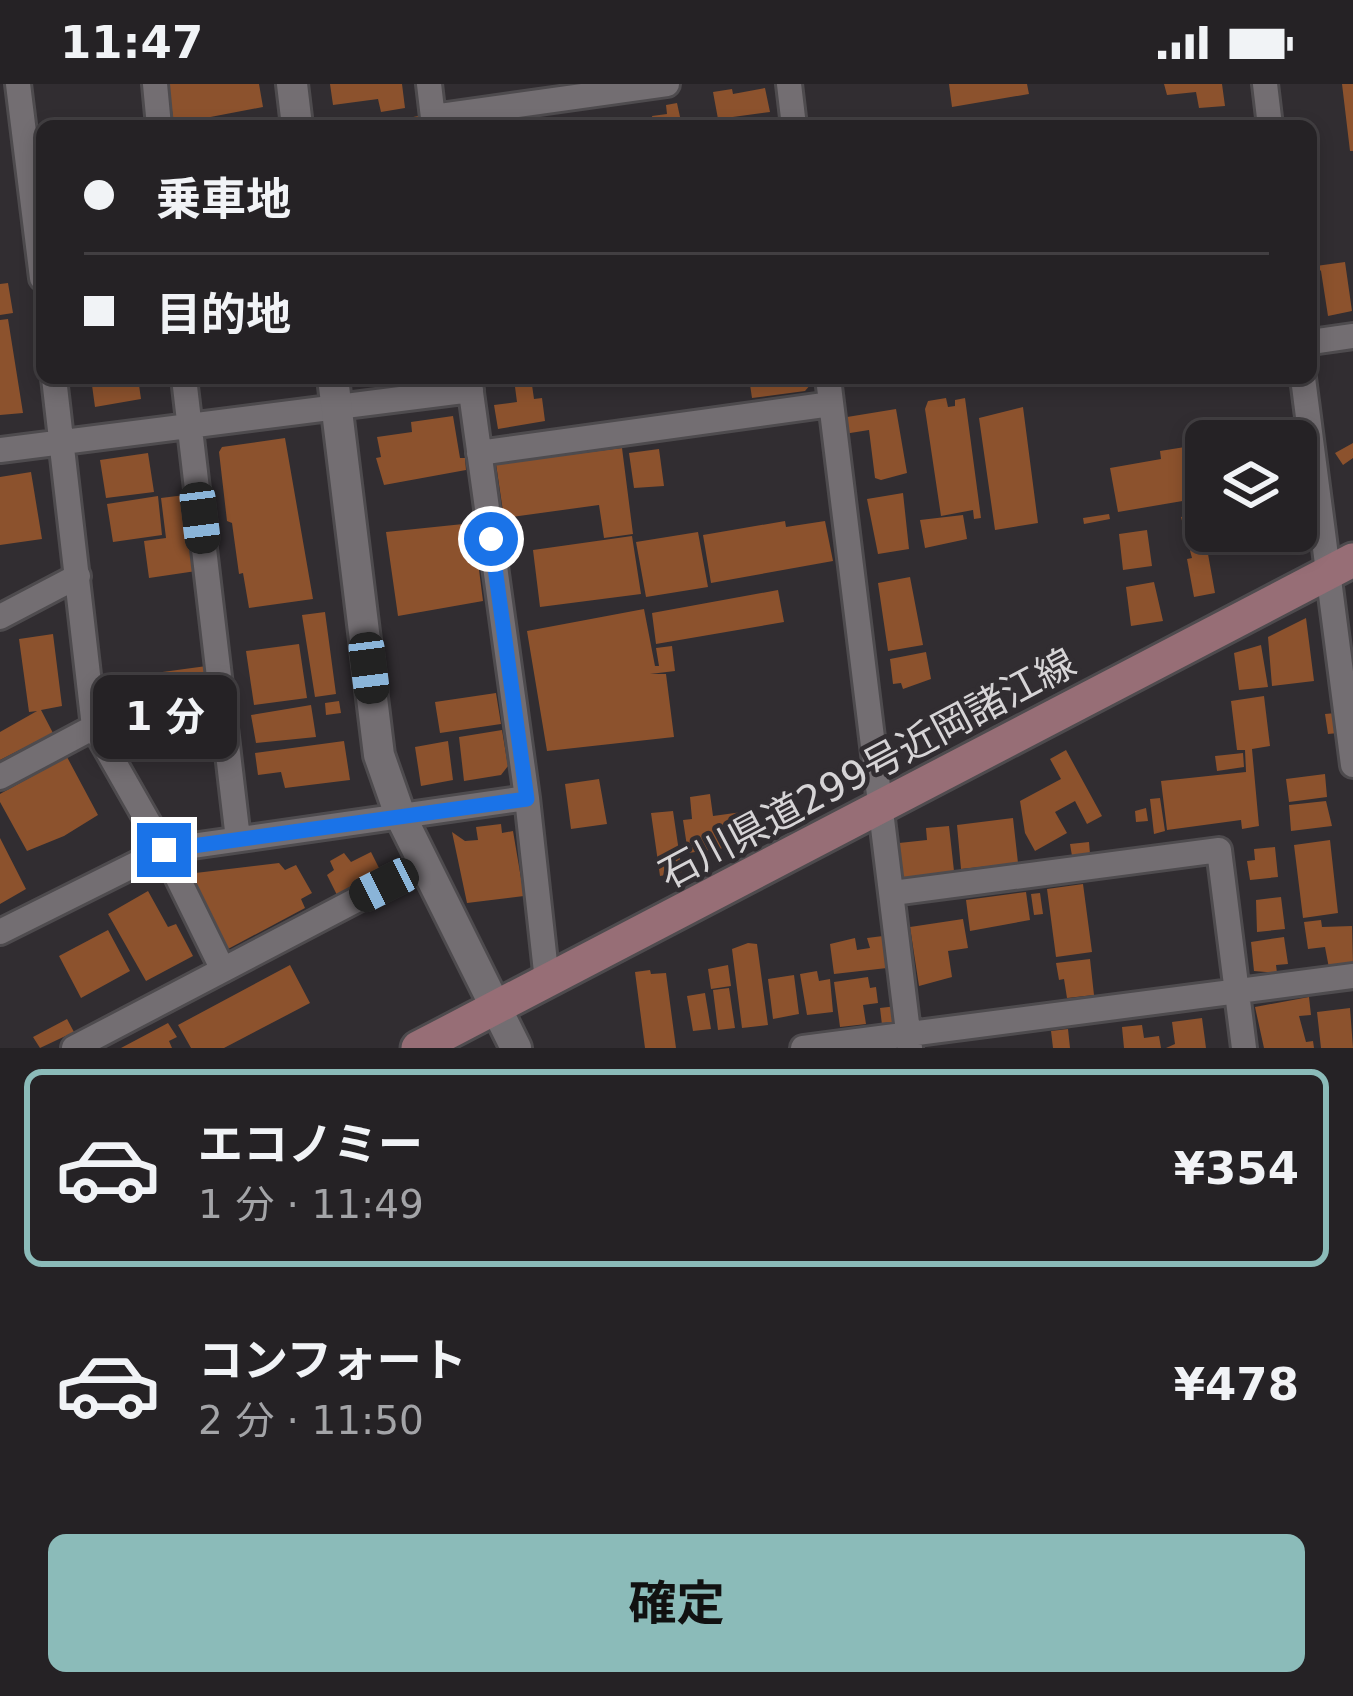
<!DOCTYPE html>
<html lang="ja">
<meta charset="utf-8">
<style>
:root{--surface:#252225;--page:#2d2a2d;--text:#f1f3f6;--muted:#a3a4a7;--line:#423f42;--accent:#8bbbb9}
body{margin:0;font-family:"DejaVu Sans","Noto Sans JP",sans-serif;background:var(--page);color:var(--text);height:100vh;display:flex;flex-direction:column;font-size:45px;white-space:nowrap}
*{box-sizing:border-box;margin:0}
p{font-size:39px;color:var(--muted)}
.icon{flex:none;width:66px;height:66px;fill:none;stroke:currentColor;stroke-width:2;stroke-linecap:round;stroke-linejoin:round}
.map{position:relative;height:964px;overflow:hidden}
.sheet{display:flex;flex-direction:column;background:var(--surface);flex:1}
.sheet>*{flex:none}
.hud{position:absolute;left:36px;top:36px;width:1281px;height:264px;border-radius:18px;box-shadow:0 6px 18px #0003,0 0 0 3px var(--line);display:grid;align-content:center;height:264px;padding:0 48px;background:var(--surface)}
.tools{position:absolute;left:1185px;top:336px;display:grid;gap:24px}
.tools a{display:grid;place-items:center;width:132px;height:132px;border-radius:18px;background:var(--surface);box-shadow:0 6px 18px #0003,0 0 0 3px var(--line);font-size:60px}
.end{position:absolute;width:54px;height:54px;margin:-27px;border:15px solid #1a73e8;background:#fff;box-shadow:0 0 0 6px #fff}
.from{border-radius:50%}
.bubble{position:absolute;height:84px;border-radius:18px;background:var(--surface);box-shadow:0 6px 18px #0003,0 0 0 3px var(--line);font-size:39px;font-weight:700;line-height:84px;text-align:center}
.car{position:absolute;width:36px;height:72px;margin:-36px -18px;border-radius:15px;box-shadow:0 0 9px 3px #0007;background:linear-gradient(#222 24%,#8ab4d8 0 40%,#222 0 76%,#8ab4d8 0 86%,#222 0)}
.hud b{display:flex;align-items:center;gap:42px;height:114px;font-size:45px}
.hud b+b{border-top:3px solid var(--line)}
.hud i{width:30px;height:30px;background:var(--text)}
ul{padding:21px 0 0;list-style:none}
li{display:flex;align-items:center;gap:36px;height:198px;margin:0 24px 18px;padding:0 24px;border:6px solid transparent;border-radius:18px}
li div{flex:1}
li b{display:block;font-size:45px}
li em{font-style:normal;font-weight:700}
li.selected{border-color:var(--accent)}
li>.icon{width:108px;height:108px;stroke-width:1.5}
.primary-button{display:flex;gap:24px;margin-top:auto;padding:24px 48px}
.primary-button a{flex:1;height:138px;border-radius:18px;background:var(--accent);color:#111;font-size:48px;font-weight:700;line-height:138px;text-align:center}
.status{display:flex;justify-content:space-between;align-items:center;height:84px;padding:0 60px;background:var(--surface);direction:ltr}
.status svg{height:33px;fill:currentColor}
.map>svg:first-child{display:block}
.building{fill:#8c522d}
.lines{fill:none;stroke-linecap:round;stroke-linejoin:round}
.minor-casing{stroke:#4e4b4e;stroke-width:30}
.tertiary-casing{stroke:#4e4b4e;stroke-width:36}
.secondary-casing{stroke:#4e4b4e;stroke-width:39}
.minor{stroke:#736e72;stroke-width:24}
.tertiary{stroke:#736e72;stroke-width:30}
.secondary{stroke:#976e76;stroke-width:33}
.route{stroke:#1a73e8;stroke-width:15}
.labels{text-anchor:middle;stroke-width:9;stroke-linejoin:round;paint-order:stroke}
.street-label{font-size:39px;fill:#d6d4d6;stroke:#312d31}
</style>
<div class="status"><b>11:47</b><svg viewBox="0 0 49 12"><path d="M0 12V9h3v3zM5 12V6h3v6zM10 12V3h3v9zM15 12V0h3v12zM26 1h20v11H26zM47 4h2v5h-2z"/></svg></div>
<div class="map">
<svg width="1353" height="964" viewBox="0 0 1353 964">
<rect width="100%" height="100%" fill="#312d31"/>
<path class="building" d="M168 0H259L263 23 174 40Z
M330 0H402L405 24 381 28 378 15 333 21Z
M949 0H1027L1029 10 952 23Z
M1164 0H1222L1225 22 1199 24 1196 8 1167 11Z
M1342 0H1353V67H1350Z
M765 4 770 28 718 35 713 8 732 5 733 10Z
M677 19 682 42H654L652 32 667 30 666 21Z
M423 31V38L413 42H369Z
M1345 178 1352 227 1328 232 1321 187 1316 182Z
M8 199 13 229 0 231V200Z
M8 235 23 329 0 331V236Z
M91 294H138L141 315 95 323Z
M749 294H810L811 300 805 307 752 314Z
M532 301 534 315 542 314 545 337 498 345 494 321 517 318 515 303Z
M946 314 948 323 955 322V316L965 314 981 434 974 435 973 426 941 432 925 325 928 317Z
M1023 323 1038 439 995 446 979 334Z
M896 325 907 389 881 396 875 394 869 346 844 350 841 334Z
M453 332 460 374H465L466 386 384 401 376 374 381 373 377 353 412 348 411 338Z
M285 354 313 515 249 524 243 489 239 490 232 439 227 437 219 368 222 363Z
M1353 359V374L1343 381 1335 369Z
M1185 363 1187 373 1206 369V413L1118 428 1110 384 1161 375 1160 367Z
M622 364 633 450 604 454 599 421 504 434 496 380Z
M659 365 664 402 634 404 629 369Z
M148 369 154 408 106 414 100 376Z
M31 388 42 455 0 461V393Z
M903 409 909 465 878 470 867 415Z
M193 410 203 486 149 494 144 457 166 454 161 414Z
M158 412 162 451 113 458 107 420Z
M1206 429V447H1249L1250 453 1244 454 1245 459 1211 465 1213 469 1208 470 1215 509 1194 513 1187 475 1192 474 1181 433Z
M1109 430 1110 435 1084 440 1083 434Z
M963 431 967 455 925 464 920 436Z
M785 437 786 443 825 437 833 477 711 499 703 451Z
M473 439 483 517 398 532 386 448Z
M1147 446 1152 482 1123 486 1119 450Z
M698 448 708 503 646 513 636 458Z
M632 452 641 510 540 523 533 466Z
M910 493 923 561 888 567 878 499Z
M1154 498 1163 537 1131 542 1126 503Z
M778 506 784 538 656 560 652 529Z
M644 525 655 582H659L656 564 672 562 675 587 650 590H666L674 653 547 667 527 547Z
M325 528 336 610 315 613 302 531Z
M1306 534 1314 597 1272 602 1268 553Z
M53 550 62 622 41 626 53 649 0 676V648L37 627 29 628 19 555Z
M299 560 307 614 254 621 246 567Z
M1261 561 1268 603 1239 606 1234 569Z
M926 568 931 595 903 605 901 599 893 600 890 575Z
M214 581 223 659 170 667 168 658 143 661 133 592Z
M496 609 501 640 440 649 435 618Z
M1264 612 1270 662 1252 665 1259 742 1242 745 1241 736 1167 746 1161 697 1246 688 1245 666H1237L1231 617Z
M339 617 341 629 326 631 325 619Z
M311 621 316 653 256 659 251 631Z
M1336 629 1338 649 1328 650 1325 630Z
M502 646 508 682 501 691 464 697 459 653Z
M344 657 350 696 285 704 281 688 258 691 255 669Z
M448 657 453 696 421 702 415 663Z
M164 660 160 677 151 678 141 663Z
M1066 666 1102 732 1087 740 1075 717 1055 728 1067 749 1035 767 1025 749 1020 717 1061 695 1050 675Z
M1243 669 1244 683 1217 687 1215 672Z
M67 673 98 731 64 752 27 767 0 718V710Z
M1325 690 1327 713 1289 718 1286 695Z
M599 695 607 740 571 745 565 700Z
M710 710 713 732 742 728 747 761 688 769 683 736 692 735 690 713Z
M1160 714 1165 747 1154 750 1150 715Z
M1326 717 1332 742 1291 747 1289 721Z
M1146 724 1148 737 1136 738 1135 727Z
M673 727 682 788 660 792 651 729Z
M1013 734 1018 779 961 785 957 741Z
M501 740 502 749 513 747 524 812 467 819 452 748 465 757 478 756 476 743Z
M949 742 954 787 903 794 899 759 927 756 926 744Z
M0 754 26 805 0 820Z
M1330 756 1338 829 1303 834 1294 761Z
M1089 758 1090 770 1072 772 1070 760Z
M1275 763 1278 793 1250 796 1247 777 1255 776 1254 765Z
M371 768 381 788 337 811 327 791 334 786 330 777 344 769 351 778Z
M279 779 285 786 296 781 312 809 301 815 305 824 228 865 187 790Z
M1083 800 1092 868 1056 873 1047 805Z
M148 807 168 843 176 840 193 872 146 897 108 830Z
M1026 808 1030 836 970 847 966 816Z
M1040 809 1043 830 1034 831 1031 810Z
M1281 813 1285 845 1257 848 1256 816Z
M963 835 968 864 948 867 952 893 919 902 910 843Z
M1321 836 1322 843 1352 842 1353 881 1329 884 1325 863 1308 865 1304 838Z
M108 846 130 887 81 914 59 872Z
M883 852 887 884 834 890 830 860 855 854 857 866 870 864 867 854Z
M1284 853 1288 880 1276 881 1277 889 1254 887 1251 858Z
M748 859 757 860 768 941 742 944 732 865Z
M1090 875 1094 911 1067 914 1064 895 1059 896 1056 879Z
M290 881 310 919 224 964H191L178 941Z
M728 881 731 902 711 905 708 885Z
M650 886 651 890 666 889 676 964H645L635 888Z
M817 887 819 897 830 895 833 928 807 931 800 890Z
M794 891 799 930 773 935 768 895Z
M868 893 870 904 876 903 878 919 863 921 866 940 840 943 834 898Z
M729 904 735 944 718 946 713 906Z
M705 909 711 945 693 947 687 912Z
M1309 913 1311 931 1299 932 1306 958 1313 957 1314 964H1264L1255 923Z
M897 922 896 939 882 941 880 924Z
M1350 924 1353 964H1321L1317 928Z
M1202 934 1206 964H1166L1175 960 1172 938Z
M67 935 74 948 40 964 33 953Z
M168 939 177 953 169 957 172 964H121Z
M1142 941 1144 954 1159 952 1161 964H1124L1122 943Z
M1068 945 1070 964H1053L1051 947Z"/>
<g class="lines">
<defs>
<path id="minor" d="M18 0 42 194
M155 0 159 42
M429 0 434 42
M789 0 794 42
M1265 0 1270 42
M433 33 667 0
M1311 258 1353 252
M54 294 94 643 164 766 223 886
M184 294 238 755
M469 294 527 714 547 897
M828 294 910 964
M1303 294 1353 681
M0 366 471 306
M479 369 831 320
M0 533 78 492
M0 693 94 643
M893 809 1219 766 1244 964
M0 848 164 766 527 714
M74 964 425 780
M803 964 1353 892"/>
<path id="tertiary" d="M292 0 297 42
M333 294 379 671 400 731 516 964"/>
<path id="secondary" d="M418 964 1353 476"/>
</defs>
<use href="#minor" class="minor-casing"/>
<use href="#tertiary" class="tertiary-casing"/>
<use href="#secondary" class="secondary-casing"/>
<use href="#minor" class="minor"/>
<use href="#tertiary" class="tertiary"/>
<use href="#secondary" class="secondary"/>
</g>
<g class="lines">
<path class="route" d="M164 766 527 715 491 455"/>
</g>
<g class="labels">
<g class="street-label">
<text transform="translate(867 684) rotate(-28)" y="14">石川県道299号近岡諸江線</text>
</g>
</g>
</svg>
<div class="tools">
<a><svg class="icon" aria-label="layers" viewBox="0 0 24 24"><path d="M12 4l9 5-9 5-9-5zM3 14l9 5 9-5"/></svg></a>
</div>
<i class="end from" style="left:491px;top:455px"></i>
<i class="end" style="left:164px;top:766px"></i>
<div class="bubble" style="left:93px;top:591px;width:144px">1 分</div>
<i class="car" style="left:200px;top:434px;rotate:173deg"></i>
<i class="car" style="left:369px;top:584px;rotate:173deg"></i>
<i class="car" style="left:384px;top:801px;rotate:243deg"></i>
<div class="hud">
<b><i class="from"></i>乗車地</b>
<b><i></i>目的地</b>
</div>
</div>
<section class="sheet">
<ul>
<li class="selected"><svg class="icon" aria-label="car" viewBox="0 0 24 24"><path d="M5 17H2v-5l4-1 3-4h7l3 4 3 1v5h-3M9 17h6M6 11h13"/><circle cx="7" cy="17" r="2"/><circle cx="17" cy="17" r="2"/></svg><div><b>エコノミー</b><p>1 分 · 11:49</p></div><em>¥354</em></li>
<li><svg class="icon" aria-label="car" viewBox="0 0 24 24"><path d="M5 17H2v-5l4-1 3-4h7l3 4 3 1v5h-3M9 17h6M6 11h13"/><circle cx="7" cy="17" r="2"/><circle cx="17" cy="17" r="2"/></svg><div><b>コンフォート</b><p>2 分 · 11:50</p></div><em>¥478</em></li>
</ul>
<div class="primary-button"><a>確定</a></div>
</section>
